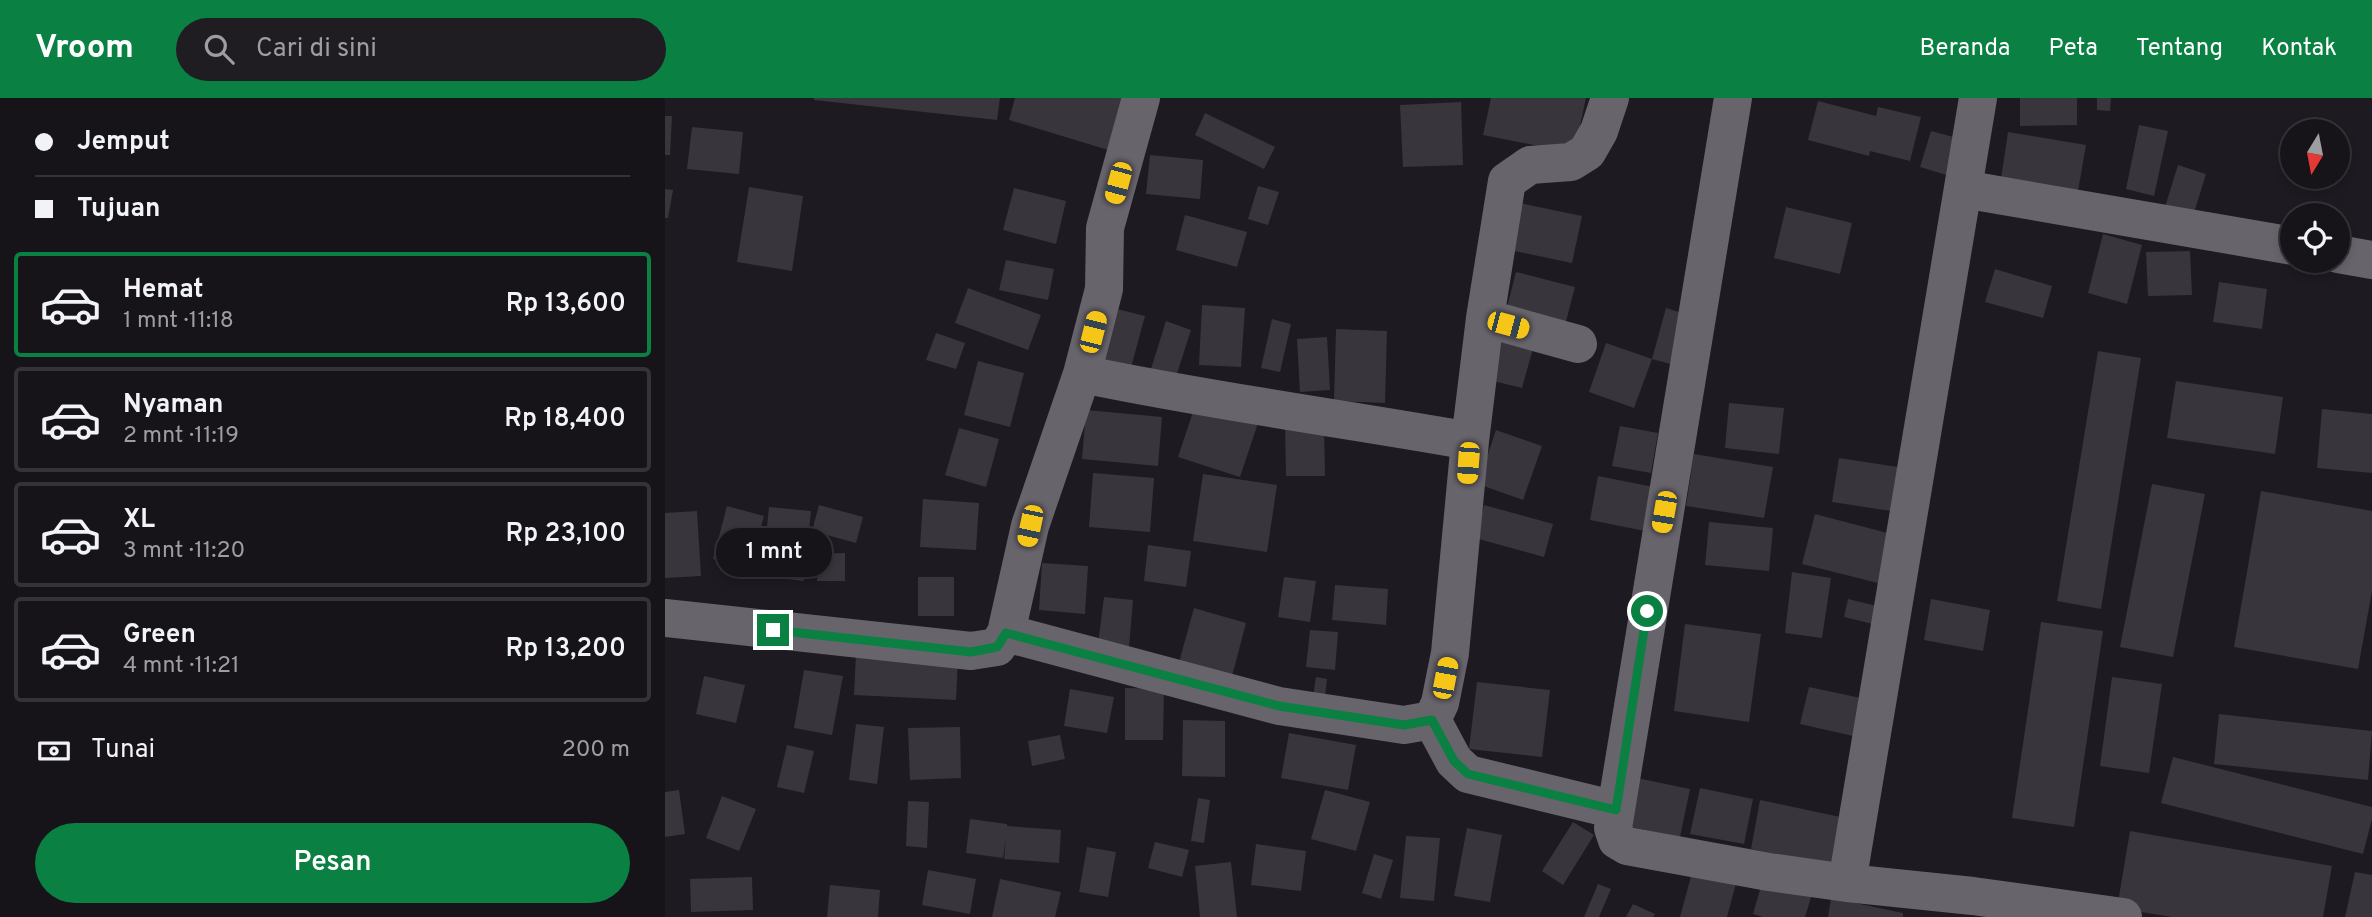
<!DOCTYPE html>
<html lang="id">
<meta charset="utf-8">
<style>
:root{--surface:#161419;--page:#1f1d22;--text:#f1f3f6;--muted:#9e9ea2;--line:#353338;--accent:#0b8043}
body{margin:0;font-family:Overpass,sans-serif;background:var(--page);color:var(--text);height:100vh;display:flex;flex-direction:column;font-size:26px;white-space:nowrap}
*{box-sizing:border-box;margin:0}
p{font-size:23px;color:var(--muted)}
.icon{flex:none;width:38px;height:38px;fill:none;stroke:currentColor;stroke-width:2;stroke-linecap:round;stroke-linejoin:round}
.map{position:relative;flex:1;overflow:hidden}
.panel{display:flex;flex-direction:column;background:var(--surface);width:665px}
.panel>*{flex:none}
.hud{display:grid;align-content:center;height:154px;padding:0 35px;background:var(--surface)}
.needle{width:46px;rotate:190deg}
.tools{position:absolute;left:1615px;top:21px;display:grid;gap:14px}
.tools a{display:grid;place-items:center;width:70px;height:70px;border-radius:50%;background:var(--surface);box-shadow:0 4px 10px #0003,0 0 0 2px var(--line);font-size:35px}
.end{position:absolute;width:32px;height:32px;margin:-16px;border:9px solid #0b8043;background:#fff;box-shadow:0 0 0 4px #fff}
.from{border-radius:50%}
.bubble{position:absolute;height:49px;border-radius:24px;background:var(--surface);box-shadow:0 4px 10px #0003,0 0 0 2px var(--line);font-size:23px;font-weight:600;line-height:49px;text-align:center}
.car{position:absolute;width:21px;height:42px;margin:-21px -10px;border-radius:9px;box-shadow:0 0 5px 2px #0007;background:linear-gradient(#f5c518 24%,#345 0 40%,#f5c518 0 76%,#345 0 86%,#f5c518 0)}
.hud b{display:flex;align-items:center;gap:24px;height:66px;font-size:26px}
.hud b+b{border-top:2px solid var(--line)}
.hud i{width:18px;height:18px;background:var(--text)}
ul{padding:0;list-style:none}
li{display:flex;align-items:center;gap:21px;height:105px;margin:0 14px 10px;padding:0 21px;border:4px solid var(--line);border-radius:7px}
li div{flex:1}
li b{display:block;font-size:26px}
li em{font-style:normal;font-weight:600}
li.current{border-color:var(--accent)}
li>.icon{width:63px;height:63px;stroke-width:1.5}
.pay{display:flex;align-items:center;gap:18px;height:77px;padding:0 35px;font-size:26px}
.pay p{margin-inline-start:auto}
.cta{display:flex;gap:14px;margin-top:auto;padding:14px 35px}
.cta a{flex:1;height:80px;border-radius:42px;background:var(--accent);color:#fff;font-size:28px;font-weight:600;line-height:80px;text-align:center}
header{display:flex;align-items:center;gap:42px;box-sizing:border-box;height:98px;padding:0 35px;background:var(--accent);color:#fff}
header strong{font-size:33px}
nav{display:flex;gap:38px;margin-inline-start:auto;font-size:24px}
.search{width:490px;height:63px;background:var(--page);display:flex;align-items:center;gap:18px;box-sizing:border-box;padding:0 24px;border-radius:38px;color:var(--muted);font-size:26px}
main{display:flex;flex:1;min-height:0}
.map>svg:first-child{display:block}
.building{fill:#38353c}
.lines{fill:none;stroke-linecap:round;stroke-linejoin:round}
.minor{stroke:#68646c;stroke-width:38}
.route{stroke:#0b8043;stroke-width:9}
</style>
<header>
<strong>Vroom</strong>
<div class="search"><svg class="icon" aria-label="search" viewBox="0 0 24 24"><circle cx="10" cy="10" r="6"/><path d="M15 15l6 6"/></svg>Cari di sini</div>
<nav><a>Beranda</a><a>Peta</a><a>Tentang</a><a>Kontak</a></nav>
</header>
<main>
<section class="panel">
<div class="hud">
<b><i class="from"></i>Jemput</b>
<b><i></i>Tujuan</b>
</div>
<ul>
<li class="current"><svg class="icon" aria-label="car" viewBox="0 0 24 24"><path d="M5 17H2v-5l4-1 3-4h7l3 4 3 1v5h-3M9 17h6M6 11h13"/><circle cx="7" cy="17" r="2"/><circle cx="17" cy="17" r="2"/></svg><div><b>Hemat</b><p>1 mnt · 11:18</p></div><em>Rp 13,600</em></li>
<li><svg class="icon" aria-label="car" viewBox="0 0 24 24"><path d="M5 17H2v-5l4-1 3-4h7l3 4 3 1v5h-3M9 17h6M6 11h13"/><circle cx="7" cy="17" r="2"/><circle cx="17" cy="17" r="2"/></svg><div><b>Nyaman</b><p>2 mnt · 11:19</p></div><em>Rp 18,400</em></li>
<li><svg class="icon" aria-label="car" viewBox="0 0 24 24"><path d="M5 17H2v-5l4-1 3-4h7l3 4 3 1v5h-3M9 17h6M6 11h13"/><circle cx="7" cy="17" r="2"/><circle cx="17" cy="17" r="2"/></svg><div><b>XL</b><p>3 mnt · 11:20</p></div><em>Rp 23,100</em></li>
<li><svg class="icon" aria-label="car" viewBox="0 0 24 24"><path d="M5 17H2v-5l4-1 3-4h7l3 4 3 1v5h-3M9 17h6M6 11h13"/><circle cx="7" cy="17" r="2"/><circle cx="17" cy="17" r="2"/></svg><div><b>Green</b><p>4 mnt · 11:21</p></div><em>Rp 13,200</em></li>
</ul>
<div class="pay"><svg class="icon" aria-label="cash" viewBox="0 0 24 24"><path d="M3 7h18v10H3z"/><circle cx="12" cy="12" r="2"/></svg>Tunai<p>200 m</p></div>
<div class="cta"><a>Pesan</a></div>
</section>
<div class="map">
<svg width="1707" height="819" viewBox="0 0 1707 819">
<rect width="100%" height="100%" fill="#1d1a21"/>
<path class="building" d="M149 0H335L332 22 149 2Z
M350 0H458L453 55 344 22Z
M826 0H921L909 55 818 37Z
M1355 0H1412V27L1355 28Z
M1432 0H1446L1445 13 1432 12Z
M1153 3 1211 18 1213 9 1256 19 1245 63 1205 53 1204 58 1143 42Z
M796 4 798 67 738 69 735 7Z
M540 15 610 49 599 71 530 37Z
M0 18H7L5 57H0Z
M1474 27 1503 33 1489 98 1461 91Z
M27 29 78 34 74 76 22 71Z
M1266 33 1296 41 1285 78 1255 69Z
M1343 34 1421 47 1413 93 1336 81Z
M485 57 538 62 535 101 481 96Z
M1513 67 1541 76 1528 118 1500 109Z
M593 88 614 94 603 127 583 121Z
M84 89 138 98 127 173 72 164Z
M349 90 401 103 391 146 338 132Z
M0 91 8 92 3 120H0Z
M845 103 917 118 907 165 835 150Z
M1121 109 1187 125 1175 176 1109 160Z
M520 117 582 134 572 169 511 152Z
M1438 136 1477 147 1462 206 1423 195Z
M1525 153 1527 197 1483 198 1481 154Z
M341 162 389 171 383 202 334 192Z
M1330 171 1387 188 1378 220 1320 204Z
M851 174 910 189 898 235 839 221Z
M1554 184 1602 191 1597 231 1548 224Z
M303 190 376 217 363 252 290 225Z
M537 207 580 210 576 269 534 267Z
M448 210 480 218 465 273 433 264Z
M1001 210 1027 218 1013 268 987 261Z
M607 221 626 226 615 274 596 270Z
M501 223 526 232 510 282 485 274Z
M671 231 722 233 720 305 669 303Z
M271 235 300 245 291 271 261 262Z
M834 238 869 247 857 290 824 282Z
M662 239 665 292 635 294 632 241Z
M941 245 987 261 969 310 924 294Z
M1433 253 1476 260 1436 511 1392 503Z
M313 263 359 275 345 329 299 317Z
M1511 283 1618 299 1610 356 1502 340Z
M532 302 594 322 575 379 513 359Z
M1064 305 1119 310 1114 356 1060 350Z
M1657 311 1707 316V375L1652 370Z
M421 312 497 319 493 368 417 361Z
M620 326H659L660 378H621Z
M955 328 993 335 986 375 947 368Z
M294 330 334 341 321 389 280 377Z
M831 332 877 348 858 402 813 386Z
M1029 356 1108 369 1099 420 1021 408Z
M1174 360 1233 369 1226 413 1167 404Z
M428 375 489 380 485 434 424 429Z
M538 376 612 387 602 454 528 443Z
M933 378 994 390 985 434 925 422Z
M1487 386 1540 396 1508 559 1455 549Z
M1596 393 1707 413V493L1693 571 1569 549Z
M258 401 314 405 311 452 255 449Z
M154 407 198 419 191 445 147 433Z
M819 407 888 426 879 459 810 440Z
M62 408 99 418 84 471 48 461Z
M104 409 146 413 139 483 97 478Z
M32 413 36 478 0 480V415Z
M1150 416 1230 437 1217 486 1137 466Z
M1044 424 1108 430 1104 473 1040 467Z
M483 447 526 453 521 489 479 483Z
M180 455V483H152V456Z
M377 465 423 468 420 516 374 512Z
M1127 474 1166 480 1157 540 1120 535Z
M253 479H289V518H253Z
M619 479 651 483 645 524 613 519Z
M670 487 723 491 721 527 667 522Z
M439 499 468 502 464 549 433 546Z
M1183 501 1212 508 1208 526 1179 519Z
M1266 501 1325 512 1318 553 1259 542Z
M529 510 581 525 566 582 513 568Z
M1376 524 1438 533 1409 729 1347 720Z
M1020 526 1096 536 1084 624 1009 613Z
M645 532 673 534 670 572 641 569Z
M191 556 293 561 291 602 189 597Z
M139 572 178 578 167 637 129 630Z
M39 578 80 587 71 625 31 616Z
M651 579 662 581 659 606 647 605Z
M1447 579 1497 586 1484 675 1435 668Z
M812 584 885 592 877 659 804 651Z
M1144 589 1205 602 1197 640 1135 626Z
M460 590 499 591 498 642H460Z
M405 591 449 599 442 635 399 628Z
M1554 616 1707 633 1703 682 1549 666Z
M518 622 560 623V679L517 678Z
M191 626 219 629 212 686 184 682Z
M295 629 296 680 245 682 243 630Z
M624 635 691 647 683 692 616 680Z
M395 637 400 661 367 668 363 643Z
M122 647 149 653 139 695 112 689Z
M1508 659 1707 709V721L1698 756 1496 705Z
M972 680 1025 691 1015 739 961 728Z
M1035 690 1088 701 1079 746 1025 736Z
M14 692 20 736 0 739V694Z
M660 692 705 704 691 753 646 741Z
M57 698 91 711 74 753 41 740Z
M533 700 545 702 539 745 526 743Z
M1095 702 1185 721 1175 769 1086 751Z
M243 703 264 704 262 750 241 748Z
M305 721 342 726V728L396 732 394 765 339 761 341 740 338 760 301 755Z
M908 724 929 737 898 787 877 773Z
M802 730 837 737 825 804 789 798Z
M1465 733 1667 768 1658 819H1507L1452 810Z
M741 738 775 740 769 803 735 800Z
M490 744 524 752 517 779 483 770Z
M591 746 641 753 636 793 586 787Z
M422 749 451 754 443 799 414 794Z
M709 756 728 762 716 801 697 795Z
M566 764 572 819H535L530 768Z
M1028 771 1072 782 1062 819H1015Z
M263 772 311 781 305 816 257 807Z
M1690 774 1707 777V819H1680Z
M1099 778 1148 793 1140 819H1098L1088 816Z
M87 779 88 812 26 814 25 781Z
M335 781 396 794 390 819H327Z
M933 786 946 791 934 819H919Z
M165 787 215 792 213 819H162Z
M1166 800 1238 815V819H1163Z
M968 806 990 816 988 819H961Z"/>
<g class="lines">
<path class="minor" d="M1068 0 948 730 952 742 962 748 1104 774 1182 785 1308 798 1458 819
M1298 91 1628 148
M1673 156 1707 162
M820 220 913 246
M417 276C545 303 676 320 805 343L820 220 842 83 865 67 906 64 922 54 934 33 945 0
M0 520 306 553 332 549 341 535 365 428 417 276 439 191 440 130 476 0
M341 535 614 608 739 627 767 622 775 605 785 555 805 343
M767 622 789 663 803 676 951 712
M1182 785 1313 0"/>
</g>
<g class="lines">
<path class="route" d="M108 532 306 554 332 549 341 535 614 608 739 627 767 622 789 663 803 676 951 712 982 513"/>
</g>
</svg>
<div class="tools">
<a><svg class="needle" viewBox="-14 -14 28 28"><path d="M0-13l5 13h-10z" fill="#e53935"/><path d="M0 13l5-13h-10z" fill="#9e9ea2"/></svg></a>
<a><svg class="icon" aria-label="locate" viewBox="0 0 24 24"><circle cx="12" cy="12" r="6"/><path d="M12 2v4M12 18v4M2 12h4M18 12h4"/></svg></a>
</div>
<i class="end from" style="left:982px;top:513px"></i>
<i class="end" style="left:108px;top:532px"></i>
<div class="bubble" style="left:51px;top:430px;width:116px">1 mnt</div>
<i class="car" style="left:453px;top:85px;rotate:195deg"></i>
<i class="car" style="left:843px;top:227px;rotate:105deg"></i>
<i class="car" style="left:428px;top:234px;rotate:14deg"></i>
<i class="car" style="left:803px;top:365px;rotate:184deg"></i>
<i class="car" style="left:999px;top:414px;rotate:190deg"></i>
<i class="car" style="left:365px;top:428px;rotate:192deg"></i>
<i class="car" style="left:780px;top:580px;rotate:11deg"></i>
</div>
</main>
